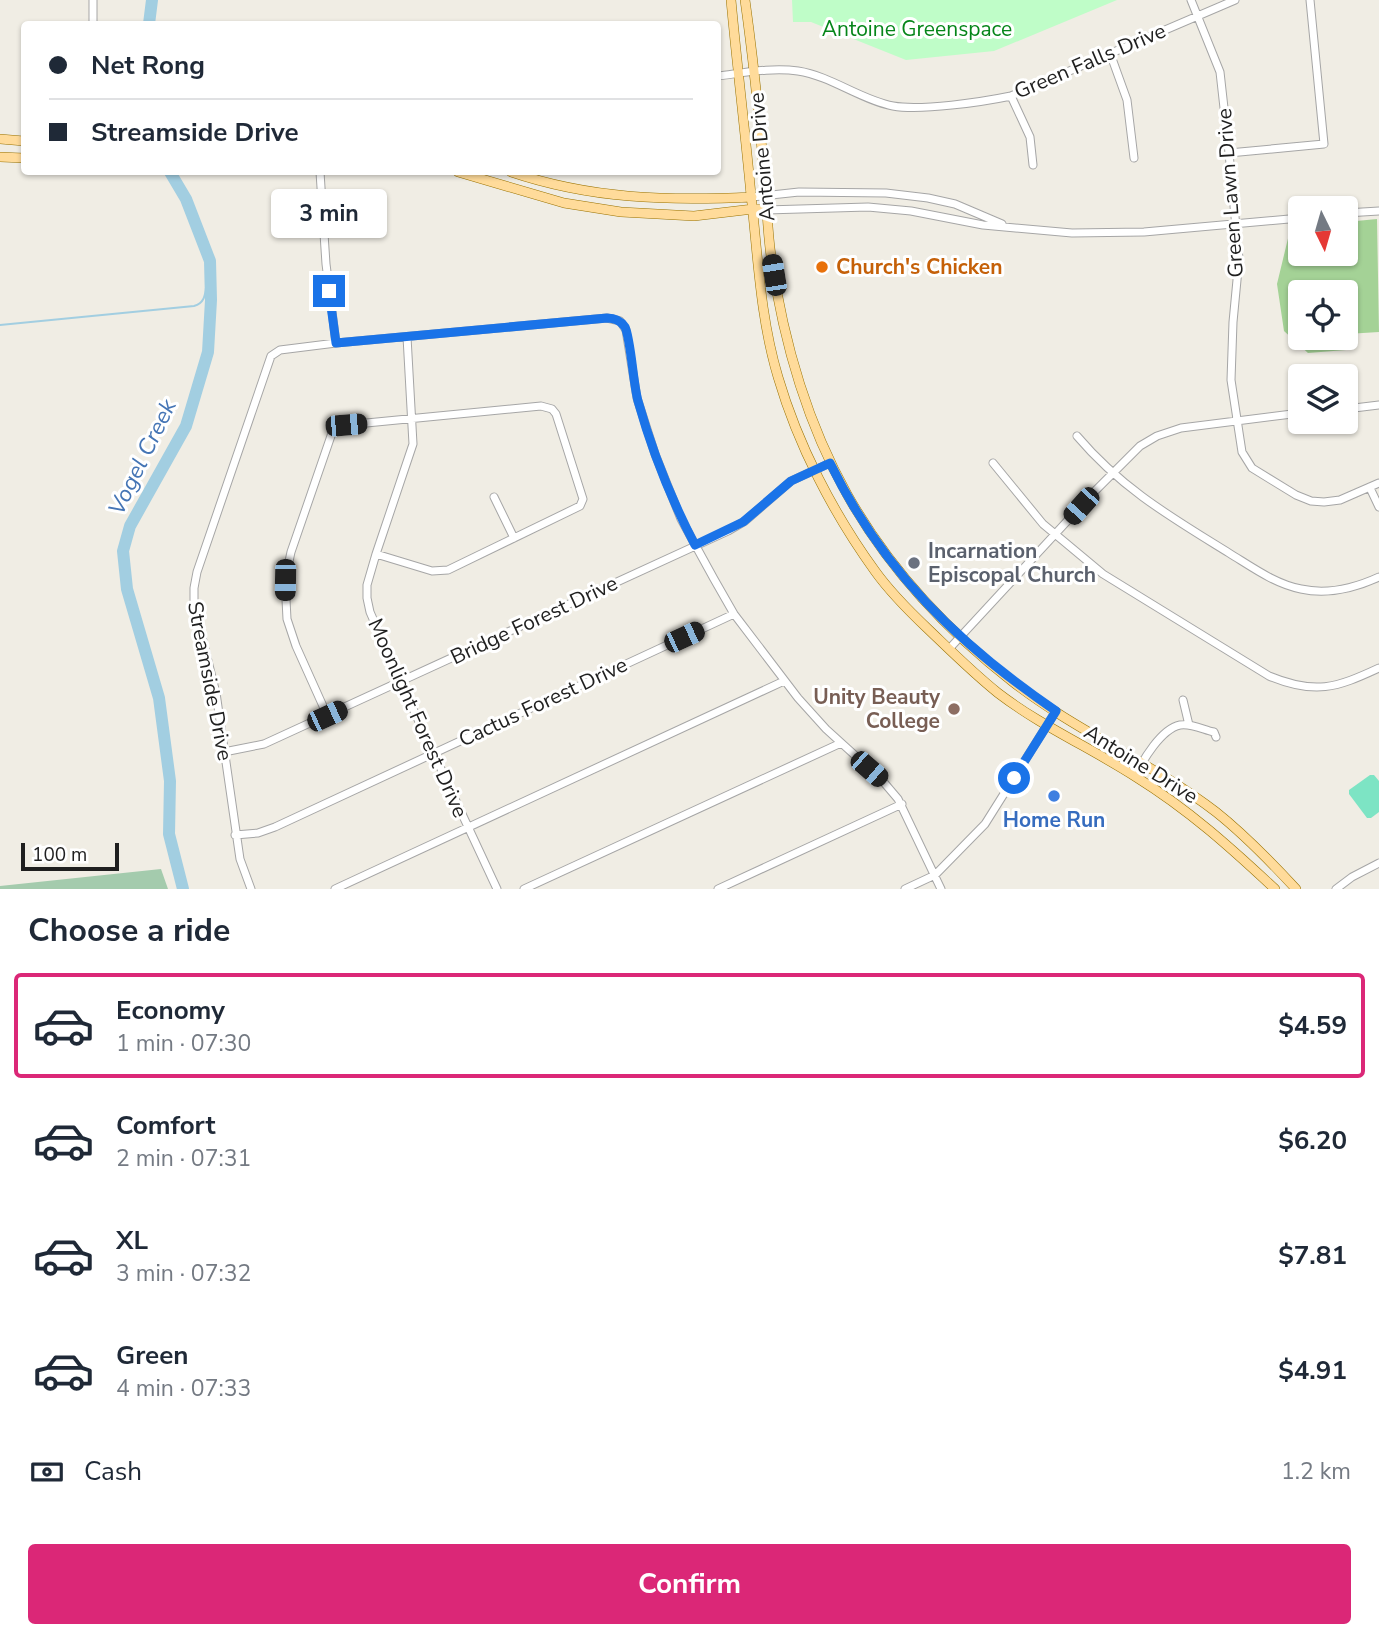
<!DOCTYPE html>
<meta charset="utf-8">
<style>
:root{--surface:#fff;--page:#f2f2f3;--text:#1f2937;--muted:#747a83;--line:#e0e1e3;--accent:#db2777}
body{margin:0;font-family:"Nunito Sans",sans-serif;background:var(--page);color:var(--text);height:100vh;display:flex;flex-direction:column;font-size:26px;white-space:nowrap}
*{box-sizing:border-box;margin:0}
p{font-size:23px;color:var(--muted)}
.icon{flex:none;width:38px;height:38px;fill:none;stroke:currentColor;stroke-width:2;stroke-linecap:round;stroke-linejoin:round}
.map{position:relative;height:889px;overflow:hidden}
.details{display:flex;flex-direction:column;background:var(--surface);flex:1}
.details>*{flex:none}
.guide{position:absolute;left:21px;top:21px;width:700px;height:154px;border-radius:7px;box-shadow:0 2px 5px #0004;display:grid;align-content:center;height:154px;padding:0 28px;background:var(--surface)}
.needle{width:46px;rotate:175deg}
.buttons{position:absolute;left:1288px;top:196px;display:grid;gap:14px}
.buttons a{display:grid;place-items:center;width:70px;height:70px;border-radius:7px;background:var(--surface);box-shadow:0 2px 5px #0004;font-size:35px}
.scale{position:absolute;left:21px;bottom:18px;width:98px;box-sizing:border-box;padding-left:7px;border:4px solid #1f1f1f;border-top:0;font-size:19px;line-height:24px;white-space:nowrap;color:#1f1f1f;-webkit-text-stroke:5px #fff;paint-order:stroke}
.end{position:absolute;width:32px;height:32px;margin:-16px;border:9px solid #1a73e8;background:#fff;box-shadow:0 0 0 4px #fff}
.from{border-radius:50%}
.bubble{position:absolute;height:49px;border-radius:7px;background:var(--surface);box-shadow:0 2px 5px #0004;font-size:23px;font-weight:700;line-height:49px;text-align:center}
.car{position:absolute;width:21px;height:42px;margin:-21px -10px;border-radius:9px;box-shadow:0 0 5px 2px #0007;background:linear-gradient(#222 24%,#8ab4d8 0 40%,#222 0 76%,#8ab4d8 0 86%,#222 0)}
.guide b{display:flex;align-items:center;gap:24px;height:66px;font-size:26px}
.guide b+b{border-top:2px solid var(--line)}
.guide i{width:18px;height:18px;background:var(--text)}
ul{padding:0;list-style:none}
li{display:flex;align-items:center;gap:21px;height:105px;margin:0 14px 10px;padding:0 14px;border:4px solid transparent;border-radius:7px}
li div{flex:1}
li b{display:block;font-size:26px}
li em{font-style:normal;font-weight:700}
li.on{border-color:var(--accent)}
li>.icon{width:63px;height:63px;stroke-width:1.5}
h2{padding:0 28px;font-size:32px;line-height:84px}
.pay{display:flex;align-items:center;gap:18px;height:77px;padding:0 28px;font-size:26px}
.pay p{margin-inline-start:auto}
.button{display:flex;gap:14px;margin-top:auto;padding:14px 28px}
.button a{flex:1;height:80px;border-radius:7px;background:var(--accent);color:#fff;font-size:28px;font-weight:700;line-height:80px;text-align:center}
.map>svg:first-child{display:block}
.forest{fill:#a4d296;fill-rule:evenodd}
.cemetery{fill:#a4cbad}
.park{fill:#bffdc8}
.pitch{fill:#7de4c4}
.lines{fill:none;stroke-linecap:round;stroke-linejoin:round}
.stream{stroke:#a2cee1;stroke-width:2}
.river{stroke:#a2cee1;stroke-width:12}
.minor-casing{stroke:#a6a6a6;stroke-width:9}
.major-casing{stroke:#997200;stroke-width:10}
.minor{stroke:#fff;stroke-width:7}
.major{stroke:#ffdb9a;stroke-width:9}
.route{stroke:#1a73e8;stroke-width:9}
.food-dot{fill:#e8710a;stroke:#fff;stroke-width:2.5}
.worship-dot{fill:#6b7280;stroke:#fff;stroke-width:2.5}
.education-dot{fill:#8d6e63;stroke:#fff;stroke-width:2.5}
.shop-dot{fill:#3f7fe0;stroke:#fff;stroke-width:2.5}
.labels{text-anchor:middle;stroke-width:6;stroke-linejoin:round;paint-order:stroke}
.park-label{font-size:21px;fill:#058519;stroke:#fff}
.street-label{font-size:21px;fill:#1f1f1f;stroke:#fff}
.food-label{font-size:21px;font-weight:bold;fill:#c56008;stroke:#fff;text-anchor:start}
.worship-label{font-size:21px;font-weight:bold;fill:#5b616d;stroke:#fff;text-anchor:start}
.education-label{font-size:21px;font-weight:bold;fill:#785e54;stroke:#fff;text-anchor:end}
.shop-label{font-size:21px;font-weight:bold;fill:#366cbe;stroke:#fff}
.water-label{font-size:23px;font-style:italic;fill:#4575b5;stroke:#fff}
</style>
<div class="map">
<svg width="1379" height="889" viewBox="0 0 1379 889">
<rect width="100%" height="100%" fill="#f0ede4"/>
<path class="forest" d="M1377 219 1379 332 1347 334 1346 350 1308 353 1284 331 1277 284 1291 226H1300V254H1346V222ZM1300 292H1346V338H1300Z"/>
<path class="cemetery" d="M161 869 168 889H0V886Z"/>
<path class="park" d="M792 0H1117L994 51 906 60 811 22H793Z"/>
<path class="pitch" d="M1370 775H1374L1379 781V812L1371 818H1367L1349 794V790Z"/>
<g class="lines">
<path class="stream" d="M0 325 194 306C211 301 202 284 211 271"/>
<path class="river" d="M149 24 152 0
M170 172 186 199 210 261 211 300 208 352 186 426 130 526 123 551 127 589 159 698 170 781 169 834 183 889"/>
<defs>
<path id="minor" d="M1191 0 1220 72 1229 153 1239 259 1233 322 1231 380 1242 452 1252 468 1296 495 1311 501 1324 502 1340 500 1379 483
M93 24V0
M1110 53 1127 100 1134 158
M718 76C743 73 772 67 798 71 831 76 861 100 893 106 921 111 982 102 1011 96L1235 0
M1011 96 1030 137 1033 165
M1229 153 1324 144 1310 0
M320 172 326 264 336 343
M752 197 799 192 886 193 928 198 955 204 1002 224
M766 210 868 207 911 211 983 225 1072 233 1144 232 1300 218
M1346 213 1379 211
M407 337 413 444 376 554 367 585V598L370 612 400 681 497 889
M1346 409 1379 405
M1077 436C1122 489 1171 517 1229 553 1252 567 1275 584 1301 589 1328 595 1355 588 1379 577
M993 463 1043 524 1103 574 1269 676C1315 695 1336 688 1379 668
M1370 488 1379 507
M494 497 514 538
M949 649 1094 492 1140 446 1157 436 1181 428 1300 413
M1183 700 1189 725
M327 715 296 646 287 619 285 580 291 552 332 433 346 425 541 406 552 409 556 414 583 499 580 506 448 570 432 571 376 554
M224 752 264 744 728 531 745 521 791 481 830 463
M1135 776C1143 760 1161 729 1180 725 1191 723 1204 730 1214 732L1216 737
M235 835 258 833 275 827 734 614
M251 889 240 859 216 693 194 605V588L197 572 271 356 280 350 336 343 607 318 620 321 626 330 637 398 655 454 681 519 714 579 734 614 798 698 826 729 881 779 898 799 941 889
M335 889 784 681
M524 889 841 743
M718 889 902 804
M905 889 935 875 985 824 1056 711
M1336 889 1352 877 1379 863"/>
<path id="major" d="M731 0C737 65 745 130 751 195 758 256 760 317 778 377 798 445 833 513 875 571 890 592 909 611 928 629 951 651 973 673 998 693 1041 726 1091 748 1136 777 1189 810 1230 847 1275 889
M745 0C753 57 759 115 764 173 767 201 767 228 771 256 797 438 868 569 1013 682 1076 731 1152 763 1216 812 1245 835 1271 862 1296 889
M0 139 24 141
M0 157 24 158
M458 172 564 203 621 212 694 216 753 209 766 210
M511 172C591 199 667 201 752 197"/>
</defs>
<use href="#minor" class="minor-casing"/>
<use href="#major" class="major-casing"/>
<use href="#minor" class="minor"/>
<use href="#major" class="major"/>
</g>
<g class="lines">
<path class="route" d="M329 291 336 343 607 318C614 318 621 321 625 327 631 340 633 383 638 401 652 451 671 499 695 545L743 522 791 481 830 463C883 571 958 644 1056 711L1014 778"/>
</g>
<circle class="food-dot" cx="822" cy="267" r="7"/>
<circle class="worship-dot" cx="914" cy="563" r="7"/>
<circle class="education-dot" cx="954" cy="709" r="7"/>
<circle class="shop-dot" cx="1054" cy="796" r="7"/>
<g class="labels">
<g class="park-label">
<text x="917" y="36">Antoine Greenspace</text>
</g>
<g class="street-label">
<text transform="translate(1090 61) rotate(-23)" y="7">Green Falls Drive</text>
<text transform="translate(762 157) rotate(-95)" y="7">Antoine Drive</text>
<text transform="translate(1230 193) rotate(-94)" y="7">Green Lawn Drive</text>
<text transform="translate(534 620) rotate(-25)" y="7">Bridge Forest Drive</text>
<text transform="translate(210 681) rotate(79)" y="7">Streamside Drive</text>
<text transform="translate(543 702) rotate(-25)" y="7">Cactus Forest Drive</text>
<text transform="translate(418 718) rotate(66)" y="7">Moonlight Forest Drive</text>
<text transform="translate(1141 764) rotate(32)" y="7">Antoine Drive</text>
</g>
<g class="food-label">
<text x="836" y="274">Church's Chicken</text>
</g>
<g class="worship-label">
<text x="928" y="558">Incarnation<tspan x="928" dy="24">Episcopal Church</tspan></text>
</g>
<g class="education-label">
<text x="940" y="704">Unity Beauty<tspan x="940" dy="24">College</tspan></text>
</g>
<g class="shop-label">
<text x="1054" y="827">Home Run</text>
</g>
<g class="water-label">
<text transform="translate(142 457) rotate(-64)" y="8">Vogel Creek</text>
</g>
</g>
</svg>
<div class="buttons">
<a><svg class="needle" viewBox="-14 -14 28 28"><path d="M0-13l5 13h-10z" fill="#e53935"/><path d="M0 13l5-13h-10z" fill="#747a83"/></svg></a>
<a><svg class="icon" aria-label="locate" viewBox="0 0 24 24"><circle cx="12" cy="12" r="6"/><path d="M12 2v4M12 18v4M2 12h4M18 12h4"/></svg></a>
<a><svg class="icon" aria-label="layers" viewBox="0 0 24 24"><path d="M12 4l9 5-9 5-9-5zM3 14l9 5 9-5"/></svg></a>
</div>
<div class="scale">100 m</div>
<i class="end from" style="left:1014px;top:778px"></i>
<i class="end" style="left:329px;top:291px"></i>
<div class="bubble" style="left:271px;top:189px;width:116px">3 min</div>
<i class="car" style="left:774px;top:275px;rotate:351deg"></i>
<i class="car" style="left:346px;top:425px;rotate:85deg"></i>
<i class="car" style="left:1081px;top:506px;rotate:222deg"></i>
<i class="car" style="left:285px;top:580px;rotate:181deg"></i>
<i class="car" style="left:684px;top:637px;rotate:65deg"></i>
<i class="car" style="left:327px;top:716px;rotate:65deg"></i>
<i class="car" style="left:869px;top:769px;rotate:131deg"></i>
<div class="guide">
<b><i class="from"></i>Net Rong</b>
<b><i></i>Streamside Drive</b>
</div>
</div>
<section class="details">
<h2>Choose a ride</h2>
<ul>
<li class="on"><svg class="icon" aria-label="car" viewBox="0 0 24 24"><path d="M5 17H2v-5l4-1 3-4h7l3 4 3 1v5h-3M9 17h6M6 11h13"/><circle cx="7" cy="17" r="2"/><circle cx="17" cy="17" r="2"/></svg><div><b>Economy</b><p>1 min · 07:30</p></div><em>$4.59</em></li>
<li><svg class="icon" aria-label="car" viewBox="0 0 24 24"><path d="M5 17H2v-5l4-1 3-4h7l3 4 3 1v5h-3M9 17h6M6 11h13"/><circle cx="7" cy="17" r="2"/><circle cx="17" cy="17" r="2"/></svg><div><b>Comfort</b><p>2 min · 07:31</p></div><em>$6.20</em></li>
<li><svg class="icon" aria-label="car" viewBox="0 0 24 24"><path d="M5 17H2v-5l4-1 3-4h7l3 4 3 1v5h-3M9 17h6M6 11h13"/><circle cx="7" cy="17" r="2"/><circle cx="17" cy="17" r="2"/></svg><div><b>XL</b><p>3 min · 07:32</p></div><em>$7.81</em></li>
<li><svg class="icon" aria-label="car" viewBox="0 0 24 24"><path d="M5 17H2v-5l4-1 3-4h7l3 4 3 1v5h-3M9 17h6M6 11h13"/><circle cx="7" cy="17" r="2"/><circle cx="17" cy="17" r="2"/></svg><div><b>Green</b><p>4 min · 07:33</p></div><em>$4.91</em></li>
</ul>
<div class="pay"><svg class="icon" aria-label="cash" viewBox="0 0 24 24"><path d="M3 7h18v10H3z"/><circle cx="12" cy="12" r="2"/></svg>Cash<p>1.2 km</p></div>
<div class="button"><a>Confirm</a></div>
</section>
